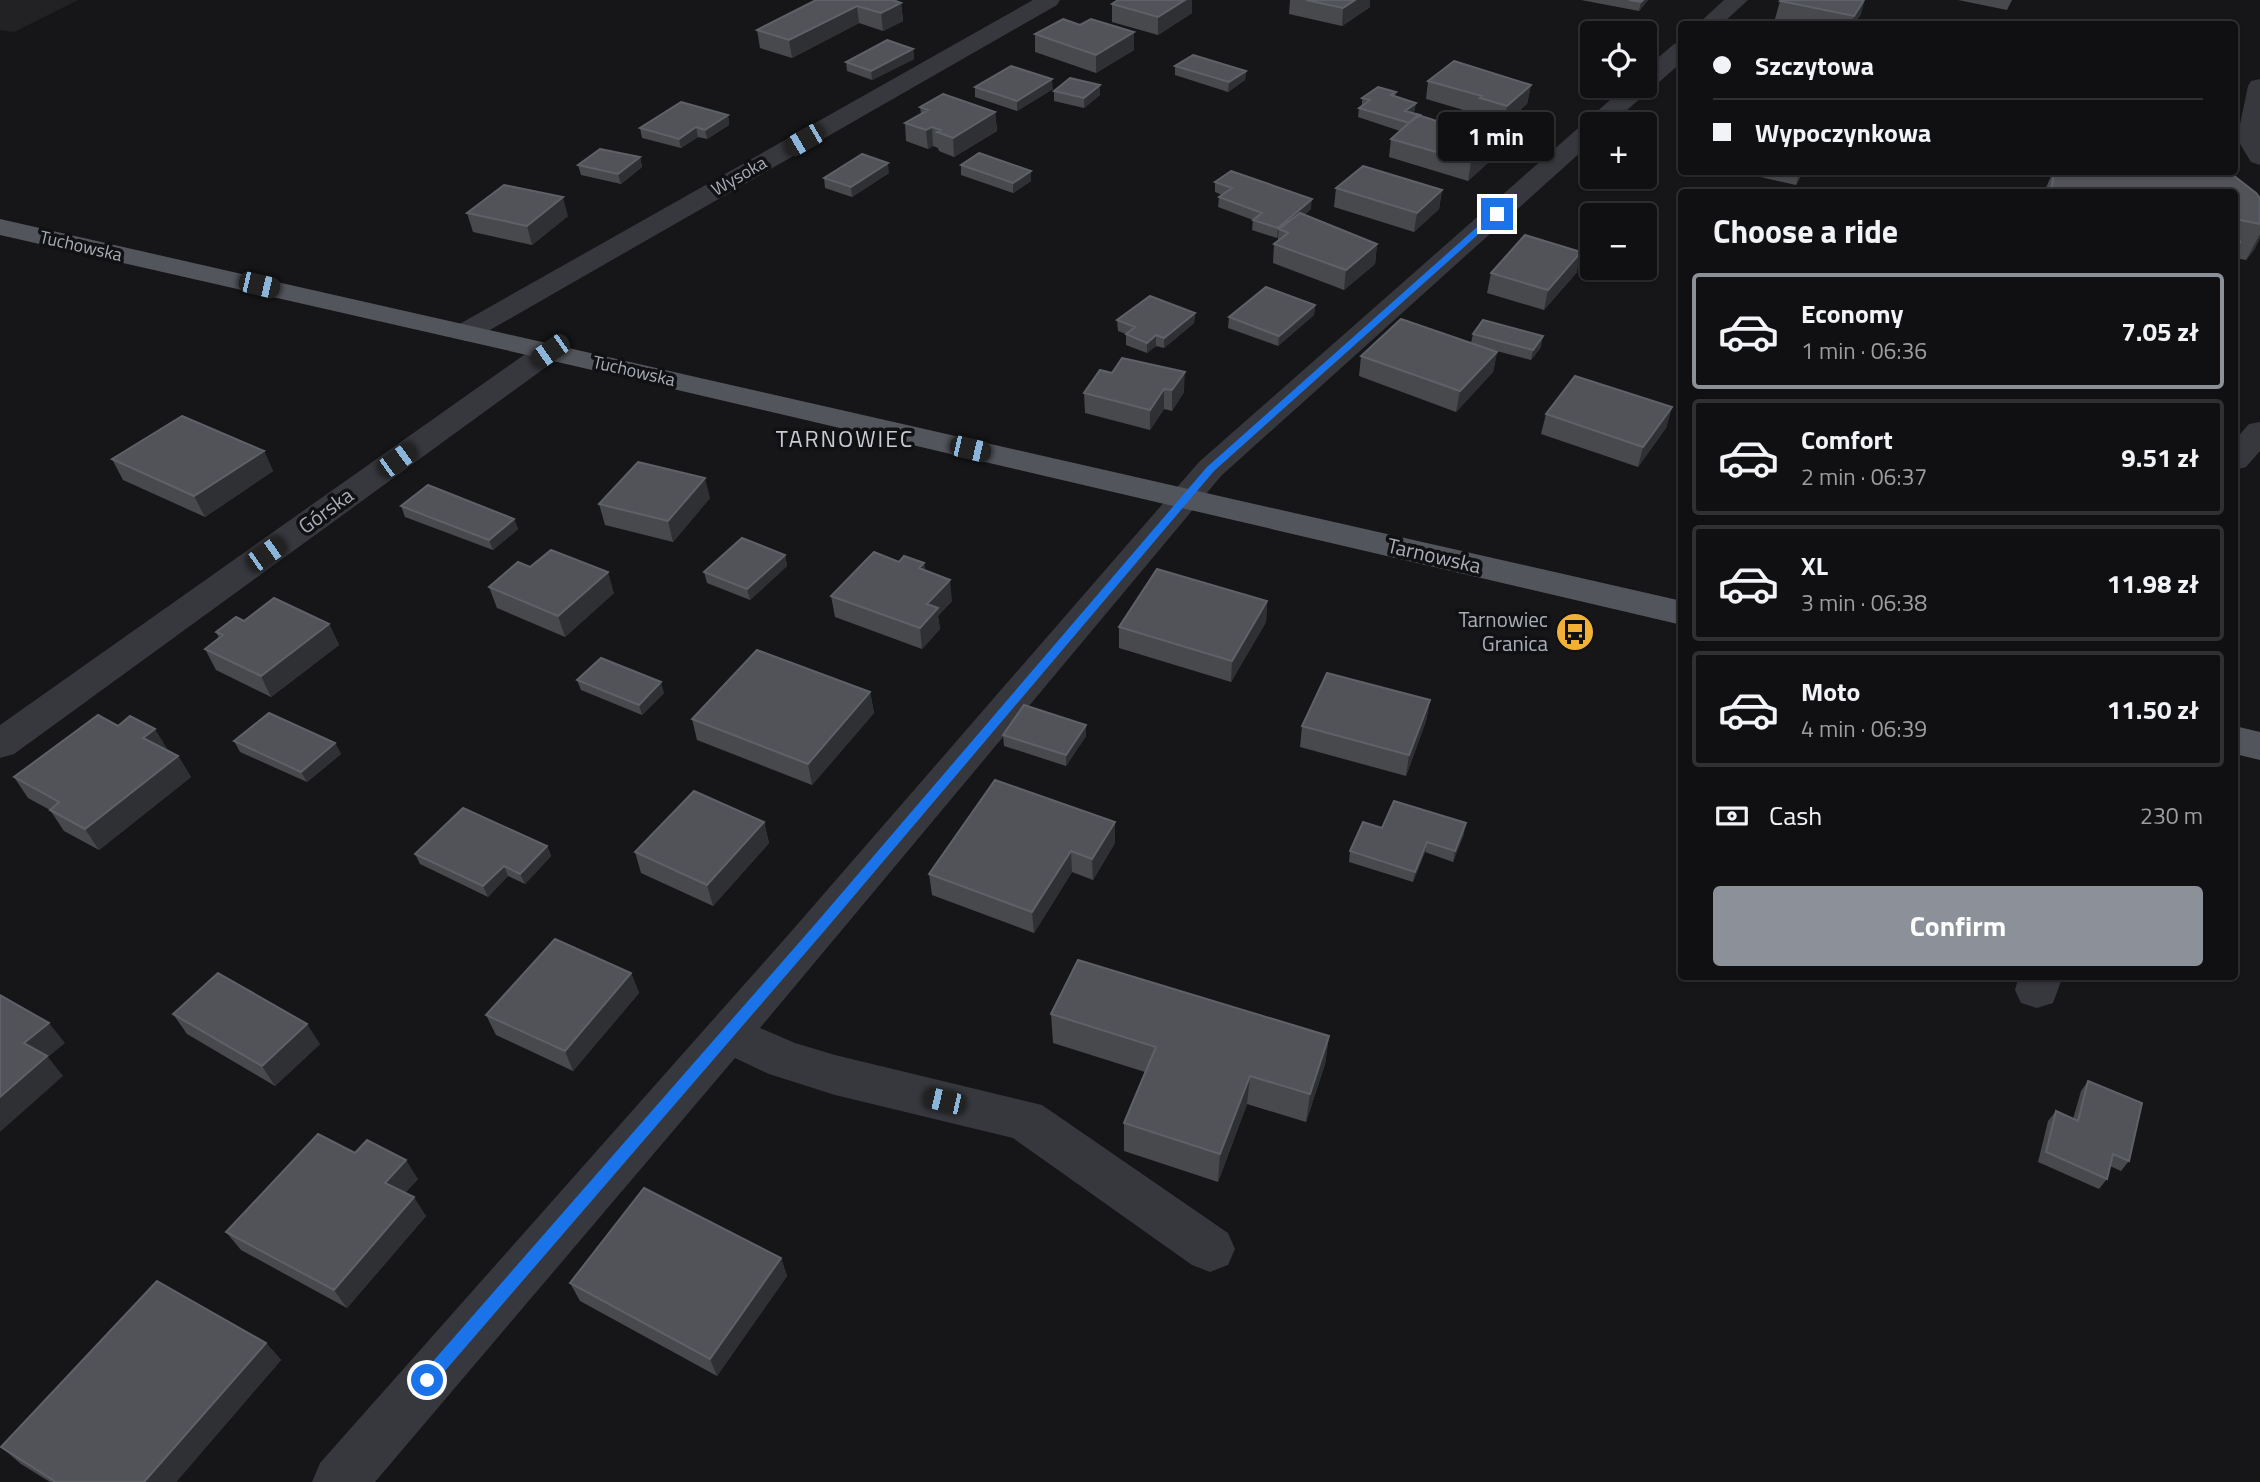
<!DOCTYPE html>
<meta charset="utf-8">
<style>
:root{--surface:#101012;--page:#19191b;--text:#f1f3f6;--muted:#9c9d9f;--line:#303032;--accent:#8c9099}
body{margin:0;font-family:"Titillium Web",sans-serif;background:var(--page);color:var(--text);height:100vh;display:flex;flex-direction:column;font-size:26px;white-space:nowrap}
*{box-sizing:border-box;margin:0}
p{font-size:23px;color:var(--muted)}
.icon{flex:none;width:38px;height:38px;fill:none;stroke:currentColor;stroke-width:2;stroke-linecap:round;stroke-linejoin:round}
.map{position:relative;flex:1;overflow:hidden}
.details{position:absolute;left:1678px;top:189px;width:560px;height:791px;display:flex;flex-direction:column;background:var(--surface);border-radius:7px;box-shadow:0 2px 5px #0004,0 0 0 2px var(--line)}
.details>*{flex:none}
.guide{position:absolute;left:1678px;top:21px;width:560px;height:154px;border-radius:7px;box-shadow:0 2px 5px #0004,0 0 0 2px var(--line);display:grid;align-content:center;height:154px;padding:0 35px;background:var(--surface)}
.fabs{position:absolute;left:1580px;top:21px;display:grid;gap:14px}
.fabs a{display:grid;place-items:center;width:77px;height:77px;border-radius:7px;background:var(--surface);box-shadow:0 2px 5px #0004,0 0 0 2px var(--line);font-size:35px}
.end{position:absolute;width:32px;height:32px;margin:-16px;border:9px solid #1a73e8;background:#fff;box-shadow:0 0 0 4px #fff}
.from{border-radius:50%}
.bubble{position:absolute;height:49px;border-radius:7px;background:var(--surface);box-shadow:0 2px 5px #0004,0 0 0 2px var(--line);font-size:23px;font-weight:700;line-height:49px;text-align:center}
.car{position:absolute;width:21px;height:42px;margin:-21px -10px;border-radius:9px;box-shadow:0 0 5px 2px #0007;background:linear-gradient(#222 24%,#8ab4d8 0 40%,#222 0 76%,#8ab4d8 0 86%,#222 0)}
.guide b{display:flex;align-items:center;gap:24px;height:66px;font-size:26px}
.guide b+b{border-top:2px solid var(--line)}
.guide i{width:18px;height:18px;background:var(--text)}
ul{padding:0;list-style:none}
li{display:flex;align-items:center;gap:21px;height:116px;margin:0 14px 10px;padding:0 21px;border:4px solid var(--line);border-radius:7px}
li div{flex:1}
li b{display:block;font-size:26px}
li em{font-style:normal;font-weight:700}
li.selected{border-color:var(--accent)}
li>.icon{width:63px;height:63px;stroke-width:1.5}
h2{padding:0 35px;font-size:32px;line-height:84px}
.pay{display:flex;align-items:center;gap:18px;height:77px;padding:0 35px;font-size:26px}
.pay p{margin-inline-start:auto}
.cta{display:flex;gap:14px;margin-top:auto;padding:14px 35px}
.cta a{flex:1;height:80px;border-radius:7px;background:var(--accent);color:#fff;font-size:28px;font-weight:700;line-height:80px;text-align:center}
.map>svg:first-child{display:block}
.built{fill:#222225}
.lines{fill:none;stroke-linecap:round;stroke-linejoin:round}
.minor{fill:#37383d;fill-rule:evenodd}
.major{fill:#53555c;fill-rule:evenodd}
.wall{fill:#47494d}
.shaded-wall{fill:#2f3033}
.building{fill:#525359;stroke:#5f6168;stroke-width:2}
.route{fill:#1a73e8}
.labels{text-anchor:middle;stroke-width:7;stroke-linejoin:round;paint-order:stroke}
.far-street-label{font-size:18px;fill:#a8adb8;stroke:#111113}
.street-label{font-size:21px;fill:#a8adb8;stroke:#111113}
.poi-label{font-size:21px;fill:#a8adb8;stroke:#111113;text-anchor:end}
.neighbourhood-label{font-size:23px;letter-spacing:2px;fill:#c9ccd4;stroke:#111113}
</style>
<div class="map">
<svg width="2260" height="1482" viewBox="0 0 2260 1482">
<rect width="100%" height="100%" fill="#161618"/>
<path class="built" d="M0 0H78L14 32 0 30Z"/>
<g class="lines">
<path class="minor" d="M1033 0H1060L1057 5 476 338 466 341 456 338 451 332 456 326Z
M1724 0H1748L1722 24H1698Z
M1682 42V62L1611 124H1592V142L1221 476 760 1028 795 1043 835 1055 1042 1105 1228 1233 1235 1249 1228 1265 1210 1272 1192 1265 1013 1138 835 1095 769 1074 735 1058 375 1482H312L320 1463 789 934 1199 462 1626 86H1645V69L1674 44Z
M2260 79V165L2251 162 2237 139 2248 86 2251 81Z
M549 342 560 345 564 351 560 357 14 754 0 758V725L538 345Z
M2260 422V451L2246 467 2235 470V440L2249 424Z
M2019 976H2063L2053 1003 2037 1008 2021 1003 2015 990Z"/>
<path class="major" d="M0 219 1682 601V625L549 360 0 235Z
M2235 726 2260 732V760L2235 754Z"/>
</g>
<path class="wall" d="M1116 0H1192V13L1158 35 1112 22V4L1116 2Z
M1290 0H1370V7L1342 26 1289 14Z
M1581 0H1648L1639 11Z
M1958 0H2012L2007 10Z
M815 1 901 3 903 21 883 31 859 23 792 58 760 48 757 30Z
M1780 1 1861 14 1854 24H1802L1775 19Z
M1080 25 1134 50 1096 73 1035 52V34Z
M913 49 914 59 872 80 847 71 846 62Z
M1175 66 1246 71 1245 80 1228 92 1175 75Z
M1428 81 1531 85 1527 104 1504 124 1477 116V114L1426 99Z
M975 87 1053 89 1017 111 975 97Z
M1054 91 1100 95 1084 108 1054 101Z
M1396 92 1395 97 1416 103 1414 112 1413 113 1492 159 1468 181 1389 157 1391 139 1400 131 1358 117 1359 108 1362 106V98Z
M920 107 995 112 997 131 954 157 939 151 938 148 933 146 928 149 906 141 905 123 921 113Z
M728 115 729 125 707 139 698 137 681 148 642 138 640 128Z
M640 157 642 167 621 184 581 175 578 165Z
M961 165 1031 171V181L1013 193 961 175Z
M1738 172H1803L1796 185Z
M2053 172H2226L2260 198V238L2254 250 2246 260 2235 258V192H2044Z
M889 173 852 197 825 188 824 178Z
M1215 182 1311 209 1304 215 1377 244 1375 264 1344 290 1273 263 1274 244 1278 241V237L1277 238 1252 230 1253 220 1218 207 1219 197 1222 195 1215 192Z
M1336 188 1442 190 1439 209 1414 232 1334 207Z
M467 213 568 216 532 245 473 232Z
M1577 272 1544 310 1487 293 1491 273Z
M1315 305 1314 315 1278 346 1228 328 1229 317Z
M1195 313 1194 323 1164 348 1156 346 1147 353 1126 345V334L1118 331 1117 320Z
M1473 334 1541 347 1531 360 1493 350 1497 352 1493 372 1456 412 1359 376 1361 356 1471 343Z
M1100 370 1184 392 1172 411 1164 409 1150 430 1085 413 1084 393Z
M1672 407 1666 428 1638 467 1541 434 1546 414Z
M264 451 273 471 205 517 123 480 112 459Z
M710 498 673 542 605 525 599 504Z
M401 506 514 519 518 529 493 550 405 517Z
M785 555 787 566 750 600 707 583 704 572Z
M899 562 924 563 925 571 952 601 938 616 940 629 922 649 835 617 831 596Z
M530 567 614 593 565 637 497 608 489 587Z
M1267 601 1266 622 1231 682 1119 648V627Z
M244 621 329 624 339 645 271 697 216 670 205 649 219 638 216 632Z
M577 680 664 693 642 715 581 690Z
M870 692 874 713 812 785 697 740 692 719Z
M1430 700 1426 721 1406 776 1300 747 1302 726Z
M1086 725V736L1066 766 1004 746 1003 735Z
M234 741 335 743 341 754 307 782 240 752Z
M167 750 178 756 191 777 99 850 64 831 50 810 28 798 14 777Z
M764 822 769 843 713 906 641 873 635 852Z
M1115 822V843L1093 880 1072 872 1034 933 932 895 929 874Z
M1382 828 1464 834 1453 862 1425 852 1413 882 1349 862 1350 851Z
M547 846 551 856 525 884 508 876 488 897 420 864 415 854Z
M631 973 639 993 573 1071 496 1035 486 1015Z
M173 1014 320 1044 275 1086 187 1034Z
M1051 1014 1329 1036 1325 1064 1306 1122 1247 1104 1218 1182 1124 1151V1123L1145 1072 1053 1043Z
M2088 1081 2129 1161 2121 1171 2110 1166 2107 1179 2099 1189 2038 1162 2048 1121 2056 1111 2073 1119 2081 1091Z
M355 1153 418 1179 405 1193 426 1216 347 1308 241 1250 226 1232Z
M781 1258 787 1276 717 1376 580 1301 570 1283Z
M266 1343 281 1360 176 1482H50L21 1464 1 1447Z"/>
<path class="shaded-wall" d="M1185 0H1192V13L1158 35V17Z
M1355 0H1370V7L1342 26 1343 8Z
M1643 0H1648L1639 11 1641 2Z
M1864 0H1865L1861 14 1854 24H1851L1854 16Z
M901 3 903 21 883 31 881 13Z
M857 6 859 23 792 58 789 40Z
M1134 32V50L1096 73V55Z
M913 49 914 59 872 80 871 71Z
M1246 71 1245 80 1228 92 1229 82Z
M1052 79 1053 89 1017 111V101Z
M1100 85V95L1084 108V98Z
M1531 85 1527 104 1504 124 1507 106Z
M1416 103 1414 112 1404 120 1405 111Z
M995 112 997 131 954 157 953 138Z
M728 115 729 125 707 139 705 130Z
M696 127 698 137 681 148 679 139Z
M932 127 933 146 928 149 926 130Z
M1495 140 1492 159 1468 181 1471 162Z
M640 157 642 167 621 184 618 174Z
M888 163 889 173 852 197 851 187Z
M1031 171V181L1013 193V183Z
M1800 172H1803L1796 185Z
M1442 190 1439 209 1414 232 1417 213Z
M563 197 568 216 532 245 527 226Z
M1312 199 1311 209 1285 232 1279 229 1278 237 1277 238 1278 228Z
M2260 234V238L2254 250 2246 260Z
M1377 244 1375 264 1344 290 1346 270Z
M1581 252 1577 272 1544 310 1548 290Z
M1315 305 1314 315 1278 346 1279 336Z
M1195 313 1194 323 1164 348V338Z
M1156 335V346L1147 353V343Z
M1543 336 1541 347 1531 360 1533 350Z
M1497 352 1493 372 1456 412 1460 391Z
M1185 372 1184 392 1172 411V390Z
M1164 389V409L1150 430V410Z
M1672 407 1666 428 1638 467 1643 447Z
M264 451 273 471 205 517 194 496Z
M705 478 710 498 673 542 668 521Z
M514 519 518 529 493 550 489 540Z
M785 555 787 566 750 600 747 589Z
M924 563 927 584 919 568Z
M608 572 614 593 565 637 558 616Z
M950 580 952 601 938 616 940 629 922 649 920 628 927 604Z
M1267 601 1266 622 1231 682 1232 661Z
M329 624 339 645 271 697 261 676Z
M661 682 664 693 642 715 639 705Z
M870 692 874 713 812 785 808 764Z
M1430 700 1426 721 1406 776 1409 755Z
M1086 725V736L1066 766V755Z
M155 729 168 750 156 759 143 738Z
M335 743 341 754 307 782 301 772Z
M178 756 191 777 99 850 85 829Z
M764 822 769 843 713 906 707 885Z
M1115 822V843L1093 880 1092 859Z
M1466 823 1464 834 1453 862 1455 851Z
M1427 842 1425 852 1413 882 1415 872Z
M547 846 551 856 525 884 520 874Z
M1071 851 1072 872 1034 933 1032 912Z
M504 866 508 876 488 897 483 886Z
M631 973 639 993 573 1071 565 1051Z
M49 1023 65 1043 48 1057 63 1076 0 1132V1097L24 1043Z
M307 1024 320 1044 275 1086 262 1066Z
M1329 1036 1325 1064 1306 1122 1310 1094Z
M1250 1076 1247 1104 1218 1182 1220 1154Z
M406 1160 418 1179 397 1202 385 1183Z
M414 1197 426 1216 347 1308 334 1290Z
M781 1258 787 1276 717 1376 710 1359Z
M266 1343 281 1360 176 1482H144Z"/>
<path class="building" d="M816 0H893L901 3 881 13 857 6 789 40 757 30Z
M1118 0H1185L1158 17 1112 4Z
M1306 0H1355L1343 8Z
M1629 0H1643L1641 2Z
M1781 0H1864L1854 16 1780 1Z
M1063 19 1080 25 1091 19 1134 32 1096 55 1035 34Z
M887 40 913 49 871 71 846 62Z
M1193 55 1246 71 1229 82 1175 66Z
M1454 61 1531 85 1507 106 1480 98 1482 96 1428 81Z
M1011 66 1052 79 1017 101 975 87Z
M1070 78 1100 85 1084 98 1054 91Z
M1378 87 1396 92 1391 95 1416 103 1405 111 1420 115 1409 123 1359 108 1370 100 1362 98Z
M943 94 995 112 953 138 937 132 941 130 932 127 926 130 905 123 928 110 920 107Z
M681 102 728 115 705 130 696 127 679 139 640 128Z
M1418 115 1495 140 1471 162 1391 139Z
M600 149 640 157 618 174 578 165Z
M979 153 1031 171 1013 183 961 165Z
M862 154 888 163 851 187 824 178Z
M1363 166 1442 190 1417 213 1336 188Z
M1231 171 1312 199 1278 228 1253 220 1262 213 1219 197 1232 188 1215 182Z
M2054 172H2226L2233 175 2256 193 2260 198V224L2235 219V192H2051Z
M504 185 563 197 527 226 467 213Z
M1900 189 1912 192H1898Z
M1300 213 1377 244 1346 270 1274 244 1288 233 1279 229Z
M2235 226 2240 242 2235 241Z
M1525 235 1581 252 1548 290 1491 273Z
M1266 287 1315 305 1279 336 1229 317Z
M1150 296 1195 313 1164 338 1156 335 1147 343 1126 334 1135 327 1117 320Z
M1401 319 1497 352 1460 391 1361 356Z
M1483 320 1543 336 1533 350 1473 334Z
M1122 358 1185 372 1172 390 1164 389 1150 410 1084 393 1100 370 1112 373Z
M1575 376 1672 407 1643 447 1546 414Z
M182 416 264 451 194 496 112 459Z
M638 462 705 478 668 521 599 504Z
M428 485 514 519 489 540 401 506Z
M742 538 785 555 747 589 704 572Z
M551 550 608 572 558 616 489 587 518 562 530 567Z
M874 552 899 562 904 556 924 563 919 568 950 580 927 604 938 608 920 628 831 596Z
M1157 569 1267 601 1232 661 1119 627Z
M274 598 329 624 261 676 205 649 223 635 216 632 236 617 244 621Z
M757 650 870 692 808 764 692 719Z
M601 658 661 682 639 705 577 680Z
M1327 673 1430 700 1409 755 1302 726Z
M1024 705 1086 725 1066 755 1003 735Z
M269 713 335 743 301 772 234 741Z
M98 715 118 726 130 716 155 729 143 738 178 756 85 829 50 810 59 802 14 777Z
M995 780 1115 822 1092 859 1071 851 1032 912 929 874Z
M694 791 764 822 707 885 635 852Z
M1394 801 1466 823 1455 851 1427 842 1415 872 1350 851 1363 822 1382 828Z
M463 808 547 846 520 874 504 866 483 886 415 854Z
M555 939 631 973 565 1051 486 1015Z
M1078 960 1329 1036 1310 1094 1250 1076 1220 1154 1124 1123 1156 1047 1051 1014Z
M218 973 307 1024 262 1066 173 1014Z
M0 995 49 1023 24 1043 47 1056 0 1097Z
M2088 1081 2142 1103 2129 1161 2113 1154 2107 1179 2046 1152 2056 1111 2078 1121Z
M318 1134 355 1153 367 1140 406 1160 385 1183 414 1197 334 1290 226 1232Z
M644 1188 781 1258 710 1359 570 1283Z
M157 1281 266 1343 144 1482H56L1 1447Z"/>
<path class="route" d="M1494 212 1501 214 1214 471 826 929 432 1386 427 1388 421 1386 419 1380 421 1375 817 922 1207 467Z"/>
<defs>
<symbol id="bus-disc" viewBox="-11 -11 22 22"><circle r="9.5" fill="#f2b134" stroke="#111113"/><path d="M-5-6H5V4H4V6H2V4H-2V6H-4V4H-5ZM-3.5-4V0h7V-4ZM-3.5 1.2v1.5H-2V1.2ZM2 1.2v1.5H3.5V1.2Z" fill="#111"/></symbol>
</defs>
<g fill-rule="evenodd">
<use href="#bus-disc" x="1553" y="610" width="44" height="44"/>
</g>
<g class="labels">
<g class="far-street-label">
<text transform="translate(739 176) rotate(-30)" y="6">Wysoka</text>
<text transform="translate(81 246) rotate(13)" y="6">Tuchowska</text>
<text transform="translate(634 371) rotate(13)" y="6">Tuchowska</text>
</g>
<g class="street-label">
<text transform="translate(326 511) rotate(-36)" y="7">Górska</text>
<text transform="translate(1434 556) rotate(13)" y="7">Tarnowska</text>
</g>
<g class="poi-label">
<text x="1548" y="627">Tarnowiec<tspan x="1548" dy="24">Granica</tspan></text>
</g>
<g class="neighbourhood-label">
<text x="845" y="447">TARNOWIEC</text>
</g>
</g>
</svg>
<div class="fabs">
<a><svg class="icon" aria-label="locate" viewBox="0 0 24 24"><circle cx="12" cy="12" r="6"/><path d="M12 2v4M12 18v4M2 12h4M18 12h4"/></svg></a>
<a>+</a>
<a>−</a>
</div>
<i class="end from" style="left:427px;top:1380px"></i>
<i class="end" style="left:1497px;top:214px"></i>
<div class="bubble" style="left:1438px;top:112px;width:116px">1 min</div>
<i class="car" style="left:804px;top:140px;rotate:240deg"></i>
<i class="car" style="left:259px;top:285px;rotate:103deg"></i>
<i class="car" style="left:550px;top:351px;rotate:235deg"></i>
<i class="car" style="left:970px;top:449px;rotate:103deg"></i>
<i class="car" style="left:397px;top:460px;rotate:54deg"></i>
<i class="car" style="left:266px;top:554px;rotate:55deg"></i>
<i class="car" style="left:944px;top:1101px;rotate:283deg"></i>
<div class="guide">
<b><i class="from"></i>Szczytowa</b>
<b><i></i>Wypoczynkowa</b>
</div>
<section class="details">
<h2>Choose a ride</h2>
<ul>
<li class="selected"><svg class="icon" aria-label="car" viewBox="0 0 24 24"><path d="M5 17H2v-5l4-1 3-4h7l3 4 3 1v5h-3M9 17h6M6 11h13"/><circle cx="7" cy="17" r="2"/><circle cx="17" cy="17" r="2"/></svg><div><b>Economy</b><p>1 min · 06:36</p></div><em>7.05 zł</em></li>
<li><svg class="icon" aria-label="car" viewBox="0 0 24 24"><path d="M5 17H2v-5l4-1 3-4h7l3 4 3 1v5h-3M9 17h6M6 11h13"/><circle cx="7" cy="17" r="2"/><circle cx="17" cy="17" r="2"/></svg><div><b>Comfort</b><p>2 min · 06:37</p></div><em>9.51 zł</em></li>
<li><svg class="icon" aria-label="car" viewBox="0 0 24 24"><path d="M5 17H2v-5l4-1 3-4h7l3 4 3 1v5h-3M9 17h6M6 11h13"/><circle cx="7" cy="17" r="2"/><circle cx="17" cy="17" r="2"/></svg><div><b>XL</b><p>3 min · 06:38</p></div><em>11.98 zł</em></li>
<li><svg class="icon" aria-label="car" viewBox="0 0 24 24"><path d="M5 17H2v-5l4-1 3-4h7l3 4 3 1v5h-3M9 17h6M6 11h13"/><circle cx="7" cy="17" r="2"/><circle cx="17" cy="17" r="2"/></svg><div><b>Moto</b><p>4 min · 06:39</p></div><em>11.50 zł</em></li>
</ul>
<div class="pay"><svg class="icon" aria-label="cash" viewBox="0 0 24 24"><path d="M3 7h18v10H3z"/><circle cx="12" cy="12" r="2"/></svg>Cash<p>230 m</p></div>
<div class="cta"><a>Confirm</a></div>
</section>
</div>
